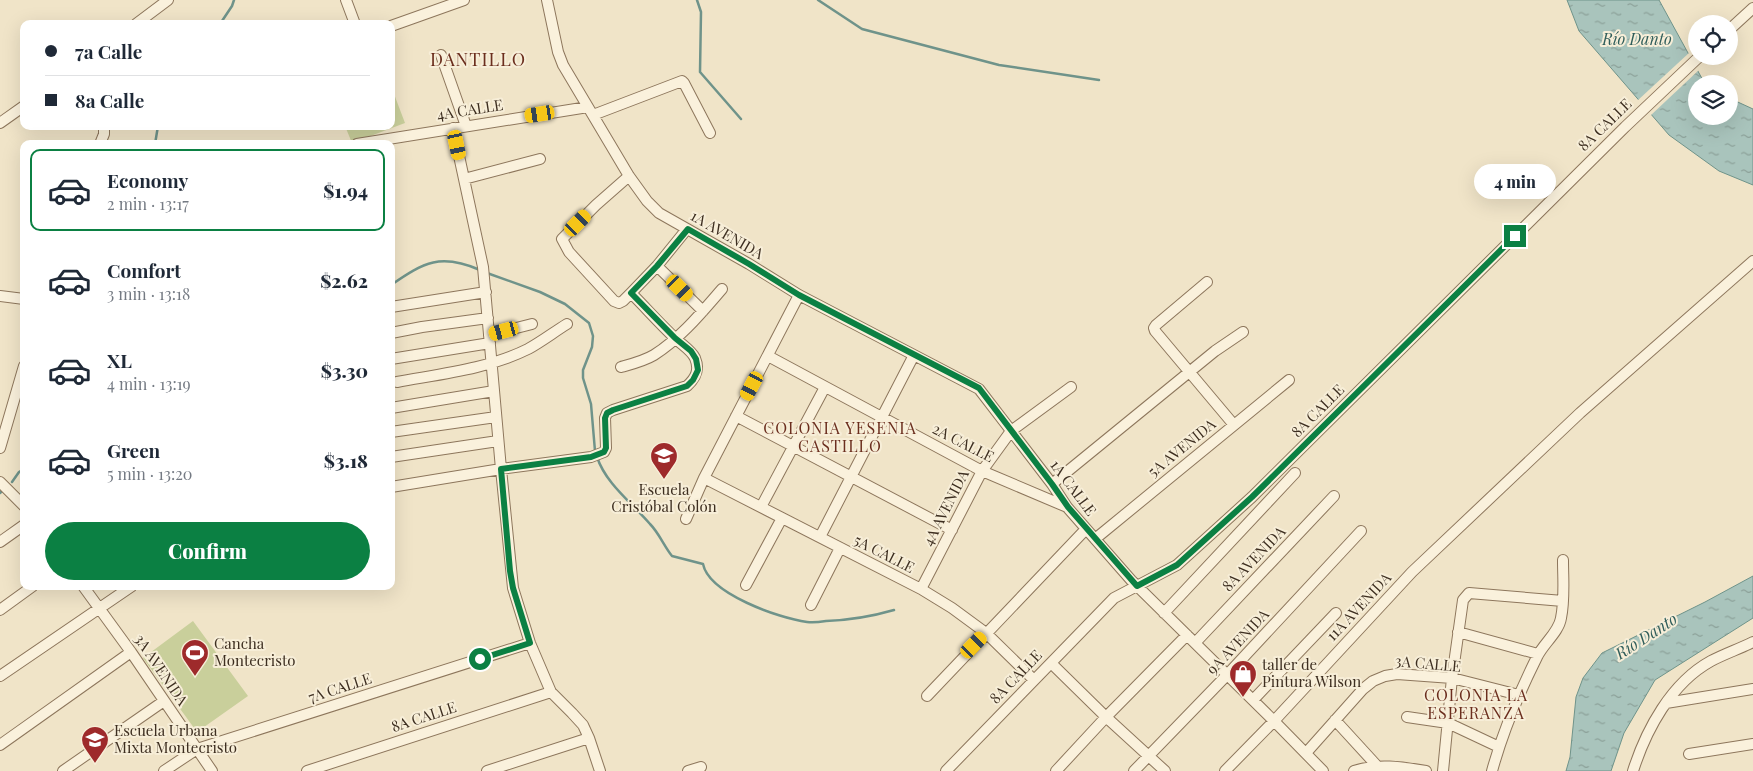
<!DOCTYPE html>
<meta charset="utf-8">
<style>
:root{--surface:#fff;--page:#f6f6f7;--text:#1f2937;--muted:#747a83;--line:#e0e1e3;--accent:#0b8043}
body{margin:0;font-family:"Playfair Display",serif;background:var(--page);color:var(--text);height:100vh;display:flex;flex-direction:column;font-size:19px;white-space:nowrap}
*{box-sizing:border-box;margin:0}
p{font-size:16px;color:var(--muted)}
.icon{flex:none;width:28px;height:28px;fill:none;stroke:currentColor;stroke-width:2;stroke-linecap:round;stroke-linejoin:round}
.map{position:relative;flex:1;overflow:hidden}
.details{position:absolute;left:20px;top:140px;width:375px;height:450px;display:flex;flex-direction:column;background:var(--surface);border-radius:10px;box-shadow:0 5px 20px #0002}
.details>*{flex:none}
.hud{position:absolute;left:20px;top:20px;width:375px;height:110px;border-radius:10px;box-shadow:0 5px 20px #0002;display:grid;align-content:center;height:110px;padding:0 25px;background:var(--surface)}
.tools{position:absolute;left:1688px;top:15px;display:grid;gap:10px}
.tools a{display:grid;place-items:center;width:50px;height:50px;border-radius:50%;background:var(--surface);box-shadow:0 5px 20px #0002;font-size:25px}
.end{position:absolute;width:22px;height:22px;margin:-11px;border:6px solid #0b8043;background:#fff;box-shadow:0 0 0 2px #fff}
.from{border-radius:50%}
.bubble{position:absolute;height:35px;border-radius:18px;background:var(--surface);box-shadow:0 5px 20px #0002;font-size:16px;font-weight:800;line-height:35px;text-align:center}
.car{position:absolute;width:15px;height:30px;margin:-15px -8px;border-radius:6px;box-shadow:0 0 4px 1px #0007;background:linear-gradient(#f5c518 24%,#345 0 40%,#f5c518 0 76%,#345 0 86%,#f5c518 0)}
.hud b{display:flex;align-items:center;gap:18px;height:48px;font-size:19px}
.hud b+b{border-top:1px solid var(--line)}
.hud i{width:12px;height:12px;background:var(--text)}
ul{padding:9px 0 0;list-style:none}
li{display:flex;align-items:center;gap:15px;height:82px;margin:0 10px 8px;padding:0 15px;border:2px solid transparent;border-radius:10px}
li div{flex:1}
li b{display:block;font-size:19px}
li em{font-style:normal;font-weight:800}
li.on{border-color:var(--accent)}
li>.icon{width:45px;height:45px;stroke-width:1.5}
.primary-button{display:flex;gap:10px;margin-top:auto;padding:10px 25px}
.primary-button a{flex:1;height:58px;border-radius:30px;background:var(--accent);color:#fff;font-size:20px;font-weight:800;line-height:58px;text-align:center}
.map>svg:first-child{display:block}
.park{fill:#c9cf9b}
.water{fill:url(#water-ripples);stroke:#6f938a}
.pier{fill:#f0e4c8}
.lines{fill:none;stroke-linecap:round;stroke-linejoin:round}
.stream{stroke:#6f938a;stroke-width:2.5}
.minor-casing{stroke:#8d765c;stroke-width:12}
.minor{stroke:#faf1dc;stroke-width:10}
.route{stroke:#0b8043;stroke-width:6}
.labels{text-anchor:middle;stroke-width:4;stroke-linejoin:round;paint-order:stroke}
.street-label{font-size:15px;fill:#3d2e20;stroke:#f7eed8}
.poi-label{font-size:15px;fill:#3d2e20;stroke:#f7eed8;text-anchor:start}
.water-label{font-size:16px;font-style:italic;fill:#2f5d5a;stroke:#f7eed8}
.neighbourhood-label{font-size:16px;letter-spacing:1px;fill:#6b2e1e;stroke:#f7eed8}
.quarter-label{font-size:18px;letter-spacing:1px;fill:#6b2e1e;stroke:#f7eed8}
</style>
<div class="map">
<svg width="1753" height="771" viewBox="0 0 1753 771">
<defs>
<pattern id="water-ripples" width="26" height="14" patternUnits="userSpaceOnUse" patternTransform="scale(1.25)"><rect width="26" height="14" fill="#a9c4bc"/><path d="M2 4q2-2 4 0t4 0M15 11q2-2 4 0t4 0" fill="none" stroke="#8ba098"/></pattern>
</defs>
<rect width="100%" height="100%" fill="#f0e4c8"/>
<path class="park" d="M391 86 405 123 352 143 345 126H391Z
M193 621 248 696 197 732 143 658Z"/>
<path class="water" d="M1567 0H1659L1705 84H1696V116H1729V98L1753 109V185L1719 171 1669 135 1579 31Z
M1753 576V618L1655 680 1624 733 1611 771H1566L1570 757 1576 697 1583 678 1602 653 1705 602Z"/>
<path class="pier" d="M1690 52 1700 69 1650 116 1637 101Z"/>
<g class="lines">
<path class="stream" d="M697 0 701 12 700 72 741 119
M818 0 862 29 999 65 1099 80
M220 24 232 6 234 0
M155 144 158 126
M487 273 540 292 565 304 589 323 593 336 592 347 583 370V378L591 404 595 451
M391 285C424 262 441 253 480 270
M597 457C606 484 632 503 650 524 659 533 664 546 672 556L703 564C709 594 779 618 807 622 813 623 820 622 826 621 852 620 870 617 894 610
M12 482 19 472 24 469
M0 493 2 491"/>
<defs>
<path id="minor" d="M346 0 355 24
M547 0 558 52 563 65 629 176 647 201 659 213 749 264 799 295 979 389 1052 484 1067 507 1131 580 1274 721 1323 771
M136 24 168 0
M391 26 464 0
M1729 30 1753 8
M441 55 466 126
M593 115 682 81 684 83 710 133
M0 123 24 106
M453 128 483 267 501 469 513 588 530 643 551 692 572 713 583 725 589 738 600 771
M100 144 104 134V126
M357 144 588 107
M629 176 596 205 562 239 569 252 614 301 619 303 623 301 631 293 657 266 687 229
M464 179 540 159
M657 266 703 311
M1207 282 1156 325 1154 328 1155 331 1234 425
M0 296 24 299
M391 307 486 292
M391 333 422 327 488 318
M489 335 532 324
M768 356 982 471 1067 507
M391 359 490 343
M621 367C632 364 644 361 654 355 681 338 702 312 722 289
M397 382C440 374 488 369 528 349 541 342 554 332 567 324
M391 408 494 391
M736 416 952 530
M391 432 496 417
M0 448 24 366
M391 457 498 441
M704 478 921 589 952 608 986 633 1034 680
M0 482 24 506
M1052 484 1215 351 1243 332
M391 487 501 469 591 457 604 452 606 448 605 418 607 413 613 410 687 386C696 378 700 370 695 358 691 350 682 345 676 339 660 324 646 308 631 293
M761 507 825 387
M686 519 704 478 799 295
M820 537 914 355
M1095 539 1289 380
M0 542 24 525
M746 585 782 518
M83 586 131 652 212 771
M921 589 982 471 1011 431 1071 387
M811 605 840 548
M0 610 33 586
M1164 613 1295 473
M1458 632 1538 654
M1195 643 1334 496
M1051 663 1106 717 1165 771
M0 676 132 586
M927 696 1086 529
M1253 700 1336 613
M1666 703 1753 689
M1407 717 1448 723 1499 747
M1335 720 1378 767
M0 745 131 652
M1306 753 1363 689 1373 681 1385 676 1397 674 1452 678 1519 695
M1689 754 1753 744
M63 771 164 701
M164 771 197 749 530 643
M307 771 551 692
M487 771 589 738
M688 771 701 767
M946 771 1114 598 1177 565 1252 497 1625 127 1700 56
M1056 771 1106 717 1187 635
M1134 771 1227 675 1361 531
M1225 771 1274 721 1412 572 1580 413 1753 261
M1354 771C1377 763 1402 767 1426 771
M1443 771 1452 678 1463 600 1469 593 1563 601
M1492 771C1503 731 1519 693 1537 657 1543 644 1559 632 1561 618 1565 599 1563 579 1563 560
M1633 771C1646 730 1671 683 1711 661 1724 654 1739 649 1753 642"/>
</defs>
<use href="#minor" class="minor-casing"/>
<use href="#minor" class="minor"/>
</g>
<g class="lines">
<path class="route" d="M480 659 530 643 513 588 510 571 501 469 591 457 604 452 606 448 605 418 607 413 613 410 687 386 693 380 698 370 696 359 691 351 675 338 631 293 657 266 688 229 749 264 799 295 979 388 1052 484 1068 507 1137 586 1177 565 1252 497 1515 236"/>
</g>
<defs>
<symbol id="school-pin" viewBox="-11 -11 22 30"><path d="M0 17L-7.5 6A9.5 9.5 0 1 1 7.5 6Z" fill="#9e2a2b" stroke="#f7eed8"/><path d="M0-5L7-2L0 1L-7-2ZM-4 1L0 2.5L4 1V4Q0 6-4 4Z" fill="#fff"/></symbol>
<symbol id="stadium-pin" viewBox="-11 -11 22 30"><path d="M0 17L-7.5 6A9.5 9.5 0 1 1 7.5 6Z" fill="#9e2a2b" stroke="#f7eed8"/><path d="M0-5a6.5 5 0 1 0 0 10a6.5 5 0 1 0 0-10ZM-3.5-1.8h7v3.6h-7Z" fill="#fff"/></symbol>
<symbol id="shop-pin" viewBox="-11 -11 22 30"><path d="M0 17L-7.5 6A9.5 9.5 0 1 1 7.5 6Z" fill="#9e2a2b" stroke="#f7eed8"/><path d="M-5-2.5h2.3a2.7 3.5 0 0 1 5.4 0H5L5.5 6h-11ZM-1.5-2.5h3a1.5 2.3 0 0 0-3 0Z" fill="#fff"/></symbol>
</defs>
<g fill-rule="evenodd">
<use href="#school-pin" x="648" y="440" width="32" height="43"/>
<use href="#stadium-pin" x="179" y="637" width="32" height="43"/>
<use href="#shop-pin" x="1227" y="658" width="32" height="43"/>
<use href="#school-pin" x="79" y="724" width="32" height="43"/>
</g>
<g class="labels">
<g class="street-label">
<text transform="translate(470 110) rotate(-9)" y="5">4A CALLE</text>
<text transform="translate(1605 125) rotate(-44)" y="5">8A CALLE</text>
<text transform="translate(727 235) rotate(30)" y="5">1A AVENIDA</text>
<text transform="translate(1318 411) rotate(-45)" y="5">8A CALLE</text>
<text transform="translate(963 443) rotate(27)" y="5">2A CALLE</text>
<text transform="translate(1182 448) rotate(-39)" y="5">5A AVENIDA</text>
<text transform="translate(1073 488) rotate(53)" y="5">1A CALLE</text>
<text transform="translate(946 508) rotate(-63)" y="5">4A AVENIDA</text>
<text transform="translate(884 554) rotate(27)" y="5">5A CALLE</text>
<text transform="translate(1254 559) rotate(-46)" y="5">8A AVENIDA</text>
<text transform="translate(1359 607) rotate(-47)" y="5">11A AVENIDA</text>
<text transform="translate(1238 642) rotate(-47)" y="5">9A AVENIDA</text>
<text transform="translate(1428 664) rotate(5)" y="5">3A CALLE</text>
<text transform="translate(161 670) rotate(56)" y="5">3A AVENIDA</text>
<text transform="translate(1016 677) rotate(-46)" y="5">8A CALLE</text>
<text transform="translate(340 688) rotate(-18)" y="5">7A CALLE</text>
<text transform="translate(424 717) rotate(-18)" y="5">8A CALLE</text>
</g>
<g class="poi-label">
<text x="664" y="495" text-anchor="middle">Escuela<tspan x="664" dy="17">Cristóbal Colón</tspan></text>
<text x="214" y="649">Cancha<tspan x="214" dy="17">Montecristo</tspan></text>
<text x="1262" y="670">taller de<tspan x="1262" dy="17">Pintura Wilson</tspan></text>
<text x="114" y="736">Escuela Urbana<tspan x="114" dy="17">Mixta Montecristo</tspan></text>
</g>
<g class="water-label">
<text x="1637" y="45">Río Danto</text>
<text transform="translate(1646 636) rotate(-33)" y="6">Río Danto</text>
</g>
<g class="neighbourhood-label">
<text x="840" y="434">COLONIA YESENIA<tspan x="840" dy="18">CASTILLO</tspan></text>
<text x="1476" y="701">COLONIA LA<tspan x="1476" dy="18">ESPERANZA</tspan></text>
</g>
<g class="quarter-label">
<text x="478" y="66">DANTILLO</text>
</g>
</g>
</svg>
<div class="tools">
<a><svg class="icon" aria-label="locate" viewBox="0 0 24 24"><circle cx="12" cy="12" r="6"/><path d="M12 2v4M12 18v4M2 12h4M18 12h4"/></svg></a>
<a><svg class="icon" aria-label="layers" viewBox="0 0 24 24"><path d="M12 4l9 5-9 5-9-5zM3 14l9 5 9-5"/></svg></a>
</div>
<i class="end from" style="left:480px;top:659px"></i>
<i class="end" style="left:1515px;top:236px"></i>
<div class="bubble" style="left:1474px;top:164px;width:82px">4 min</div>
<i class="car" style="left:540px;top:114px;rotate:261deg"></i>
<i class="car" style="left:457px;top:145px;rotate:168deg"></i>
<i class="car" style="left:578px;top:223px;rotate:45deg"></i>
<i class="car" style="left:680px;top:288px;rotate:135deg"></i>
<i class="car" style="left:504px;top:331px;rotate:255deg"></i>
<i class="car" style="left:752px;top:386px;rotate:208deg"></i>
<i class="car" style="left:974px;top:645px;rotate:44deg"></i>
<div class="hud">
<b><i class="from"></i>7a Calle</b>
<b><i></i>8a Calle</b>
</div>
<section class="details">
<ul>
<li class="on"><svg class="icon" aria-label="car" viewBox="0 0 24 24"><path d="M5 17H2v-5l4-1 3-4h7l3 4 3 1v5h-3M9 17h6M6 11h13"/><circle cx="7" cy="17" r="2"/><circle cx="17" cy="17" r="2"/></svg><div><b>Economy</b><p>2 min · 13:17</p></div><em>$1.94</em></li>
<li><svg class="icon" aria-label="car" viewBox="0 0 24 24"><path d="M5 17H2v-5l4-1 3-4h7l3 4 3 1v5h-3M9 17h6M6 11h13"/><circle cx="7" cy="17" r="2"/><circle cx="17" cy="17" r="2"/></svg><div><b>Comfort</b><p>3 min · 13:18</p></div><em>$2.62</em></li>
<li><svg class="icon" aria-label="car" viewBox="0 0 24 24"><path d="M5 17H2v-5l4-1 3-4h7l3 4 3 1v5h-3M9 17h6M6 11h13"/><circle cx="7" cy="17" r="2"/><circle cx="17" cy="17" r="2"/></svg><div><b>XL</b><p>4 min · 13:19</p></div><em>$3.30</em></li>
<li><svg class="icon" aria-label="car" viewBox="0 0 24 24"><path d="M5 17H2v-5l4-1 3-4h7l3 4 3 1v5h-3M9 17h6M6 11h13"/><circle cx="7" cy="17" r="2"/><circle cx="17" cy="17" r="2"/></svg><div><b>Green</b><p>5 min · 13:20</p></div><em>$3.18</em></li>
</ul>
<div class="primary-button"><a>Confirm</a></div>
</section>
</div>
